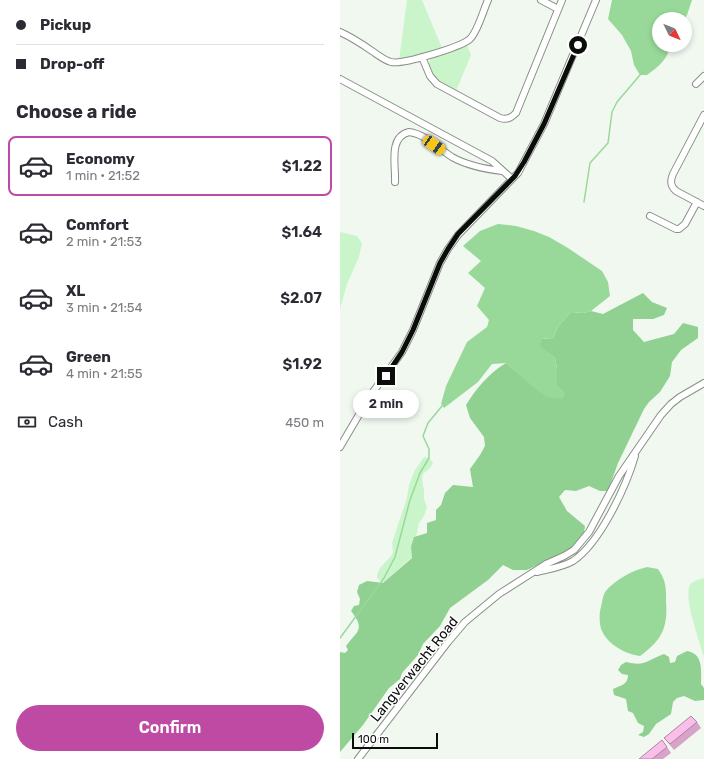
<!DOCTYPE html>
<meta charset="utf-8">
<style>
:root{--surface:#fff;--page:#f2f2f3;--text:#2b2b33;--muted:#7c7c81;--line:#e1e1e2;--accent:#be4aa3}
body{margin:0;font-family:Rubik,sans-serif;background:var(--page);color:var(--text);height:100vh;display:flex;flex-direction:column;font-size:15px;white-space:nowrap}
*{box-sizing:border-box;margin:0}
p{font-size:13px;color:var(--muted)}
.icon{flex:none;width:22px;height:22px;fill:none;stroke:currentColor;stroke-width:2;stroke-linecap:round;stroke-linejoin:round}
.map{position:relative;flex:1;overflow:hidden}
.side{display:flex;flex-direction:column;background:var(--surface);width:340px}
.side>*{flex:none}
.top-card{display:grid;align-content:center;height:88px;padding:0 16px;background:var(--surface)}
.needle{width:26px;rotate:133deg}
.fabs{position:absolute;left:312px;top:12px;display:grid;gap:8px}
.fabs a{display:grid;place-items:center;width:40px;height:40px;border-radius:50%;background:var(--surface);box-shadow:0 2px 6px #0003;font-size:20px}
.scale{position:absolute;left:12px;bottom:10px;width:86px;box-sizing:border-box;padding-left:4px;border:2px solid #0b0d0b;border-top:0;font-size:11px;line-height:14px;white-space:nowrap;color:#0b0d0b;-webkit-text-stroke:3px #fff;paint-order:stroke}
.end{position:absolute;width:18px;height:18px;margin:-9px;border:5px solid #0b0d0b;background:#fff;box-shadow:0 0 0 2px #fff}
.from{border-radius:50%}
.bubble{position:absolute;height:28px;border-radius:14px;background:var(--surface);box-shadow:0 2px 6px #0003;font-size:13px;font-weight:600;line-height:28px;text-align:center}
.car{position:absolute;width:12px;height:24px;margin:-12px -6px;border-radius:5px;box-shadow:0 0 3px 1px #0007;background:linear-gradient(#f5c518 24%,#345 0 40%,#f5c518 0 76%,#345 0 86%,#f5c518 0)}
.top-card b{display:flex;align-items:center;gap:14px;height:38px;font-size:15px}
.top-card b+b{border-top:1px solid var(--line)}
.top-card i{width:10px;height:10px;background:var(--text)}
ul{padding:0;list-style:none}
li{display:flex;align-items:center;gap:12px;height:60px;margin:0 8px 6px;padding:0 8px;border:2px solid transparent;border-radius:8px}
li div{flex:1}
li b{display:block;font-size:15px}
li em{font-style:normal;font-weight:600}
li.selected{border-color:var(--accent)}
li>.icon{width:36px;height:36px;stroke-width:1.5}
h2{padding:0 16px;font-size:18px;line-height:48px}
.pay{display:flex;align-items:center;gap:10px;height:44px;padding:0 16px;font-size:15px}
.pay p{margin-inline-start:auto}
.action{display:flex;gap:8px;margin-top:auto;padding:8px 16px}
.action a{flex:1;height:46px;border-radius:24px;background:var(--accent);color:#fff;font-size:16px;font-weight:600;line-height:46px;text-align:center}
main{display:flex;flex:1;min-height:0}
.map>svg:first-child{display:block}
.green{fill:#caf5ca}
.forest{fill:#90d091}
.water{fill:#98d99a}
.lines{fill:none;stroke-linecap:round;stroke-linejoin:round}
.stream{stroke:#98d99a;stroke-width:1.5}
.street-casing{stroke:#899089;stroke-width:8}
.street{stroke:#fff;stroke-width:6}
.wall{fill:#d7a3c8}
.building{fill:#fabee8;stroke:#af85a2}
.route{stroke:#0b0d0b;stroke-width:5}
.labels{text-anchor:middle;stroke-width:3;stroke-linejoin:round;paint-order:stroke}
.street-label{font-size:14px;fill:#0b0d0b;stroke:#fff}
</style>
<main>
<section class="side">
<div class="top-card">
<b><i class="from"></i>Pickup</b>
<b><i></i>Drop-off</b>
</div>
<h2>Choose a ride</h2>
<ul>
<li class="selected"><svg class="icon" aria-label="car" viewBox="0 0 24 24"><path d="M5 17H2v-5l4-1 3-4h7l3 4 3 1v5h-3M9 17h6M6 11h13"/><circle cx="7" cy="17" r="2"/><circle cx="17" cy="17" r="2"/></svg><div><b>Economy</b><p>1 min · 21:52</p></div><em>$1.22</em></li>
<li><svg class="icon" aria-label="car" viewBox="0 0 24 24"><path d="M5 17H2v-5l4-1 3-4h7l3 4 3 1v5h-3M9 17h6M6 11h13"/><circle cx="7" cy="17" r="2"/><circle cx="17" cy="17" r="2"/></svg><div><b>Comfort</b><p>2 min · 21:53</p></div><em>$1.64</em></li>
<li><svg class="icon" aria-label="car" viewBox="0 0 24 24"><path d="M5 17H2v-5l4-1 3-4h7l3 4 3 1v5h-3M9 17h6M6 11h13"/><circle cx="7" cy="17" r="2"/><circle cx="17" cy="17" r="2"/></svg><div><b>XL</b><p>3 min · 21:54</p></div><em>$2.07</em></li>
<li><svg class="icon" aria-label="car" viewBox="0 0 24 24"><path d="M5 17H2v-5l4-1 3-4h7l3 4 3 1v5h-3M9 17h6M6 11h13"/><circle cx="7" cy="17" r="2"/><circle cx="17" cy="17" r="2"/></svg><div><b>Green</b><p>4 min · 21:55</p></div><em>$1.92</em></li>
</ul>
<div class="pay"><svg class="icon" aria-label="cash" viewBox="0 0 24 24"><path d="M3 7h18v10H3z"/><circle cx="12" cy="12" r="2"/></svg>Cash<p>450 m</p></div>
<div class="action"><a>Confirm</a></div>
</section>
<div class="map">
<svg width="364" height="759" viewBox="0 0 364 759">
<rect width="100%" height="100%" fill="#f0f8f0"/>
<path class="green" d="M67 0H82L102 48 59 60Z
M127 45 131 55 116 91C110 88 102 85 97 80 91 75 84 61 94 56 104 51 116 50 127 45Z
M0 232 17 236 22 243 19 257 7 284 0 309Z
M84 457 89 458 93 463 90 468 83 474 82 479 84 491V499L87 507 84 516 79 523 77 533 71 547 72 557 43 583 37 578V575L40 568 51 556 53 552 52 543 67 498 69 485 75 470Z
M364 578V657C360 643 343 597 350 585 353 581 360 579 364 578Z"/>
<path class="forest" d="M303 293 312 302 327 308 324 315 313 319H293V330L304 342 334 334 343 323 358 327V338L341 350 332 362 330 376 320 392 309 402 304 409 278 463 268 491H260L249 486 236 491 225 490 219 497 227 511 245 526 243 539 232 553 204 562 187 570H173L163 565 148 580 110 608 100 626 83 644 78 655 62 673 60 679 49 688 23 725 0 752V652L5 653 8 650 6 646C17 631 26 630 11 611L14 606 19 605 20 599 17 592 19 585 27 581 43 583 72 558 71 547 74 537 87 533V523L96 520V510L101 505 105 493 113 485 133 487 130 469 140 455 145 446 144 437 130 418 126 405C136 389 149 373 166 363L179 374 217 385V368L215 358 199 346 201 339 213 338 219 325 231 312 244 313 251 311 263 314Z
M347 651C364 654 361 671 361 684L364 688V700L355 701 344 696 337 698 333 702 331 714 316 724 309 734 304 737 298 735 303 732 304 726 298 723 293 713 288 711 286 699 274 695 273 689C281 685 288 685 288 675L282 674 278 670 281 665 286 662C306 667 307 660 324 654L329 657 330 663 335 662 337 656Z"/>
<path class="water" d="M272 0H352L347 15 344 19H319V45H331C327 60 319 66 307 75H300L294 65 291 51 282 35 268 19Z
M158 224 176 226 194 231 209 237 228 248 262 271 268 282 270 296 251 311 244 313 231 312 219 325 213 338 201 339 200 346 215 358 217 368V385L225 393 223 399 207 397 198 391 166 363 152 364 138 382 104 408 101 404 106 386 127 342 147 327 149 320 137 306 145 288 128 273 141 261 123 246 140 231Z
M307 567 318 569C326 581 326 586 326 601 328 628 322 640 300 656 286 654 268 645 262 631 259 625 259 613 261 607 262 602 263 596 265 592 276 579 291 571 307 567Z"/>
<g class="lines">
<path class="stream" d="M244 202 250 163 268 143 272 112 277 102 300 75
M0 638 44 578 55 557 70 500 80 473 89 458V449L83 436 88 423 102 406"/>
<defs>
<path id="street" d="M201 0 218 9
M0 32C11 37 22 44 32 51 38 55 44 60 51 62 62 65 121 47 130 39 138 31 143 11 148 0
M82 57 90 76 97 84 160 118C167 120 171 118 176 113L222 0
M0 79 152 161 172 179
M356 84 364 76
M364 115 333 174C330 181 330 186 336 191L364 206
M55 182C56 166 48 137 69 132 85 134 98 148 112 157 126 165 145 169 162 171
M310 216 336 229H339L345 224 357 202
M0 447 30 396 62 352 73 330 100 263 108 249 118 235 178 173 204 124 256 0
M197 572C209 569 223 567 233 561 260 543 286 487 295 456
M18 759 108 642 125 622 159 594 206 564 224 556 234 550 249 532 279 476 321 415 331 404 340 397 364 383"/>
</defs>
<use href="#street" class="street-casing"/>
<use href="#street" class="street"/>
</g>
<path class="wall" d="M357 722 361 728 334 750 324 738Z
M327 747 331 753 323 759H299Z"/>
<path class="building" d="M351 716 357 722 330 744 324 738Z
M322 740 327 747 312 759H299Z"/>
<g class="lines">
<path class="route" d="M46 376 62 352 73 330 100 263 108 249 118 234 175 176 184 162 204 124 238 45"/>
</g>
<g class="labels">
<g class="street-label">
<text transform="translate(74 669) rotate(-51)" y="5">Langverwacht Road</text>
</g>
</g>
</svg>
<div class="fabs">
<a><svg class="needle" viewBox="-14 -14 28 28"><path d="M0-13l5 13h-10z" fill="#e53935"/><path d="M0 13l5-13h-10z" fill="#7c7c81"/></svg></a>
</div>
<div class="scale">100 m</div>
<i class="end from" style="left:238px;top:45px"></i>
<i class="end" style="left:46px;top:376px"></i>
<div class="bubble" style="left:13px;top:390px;width:66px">2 min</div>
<i class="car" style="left:94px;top:145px;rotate:124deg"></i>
</div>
</main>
